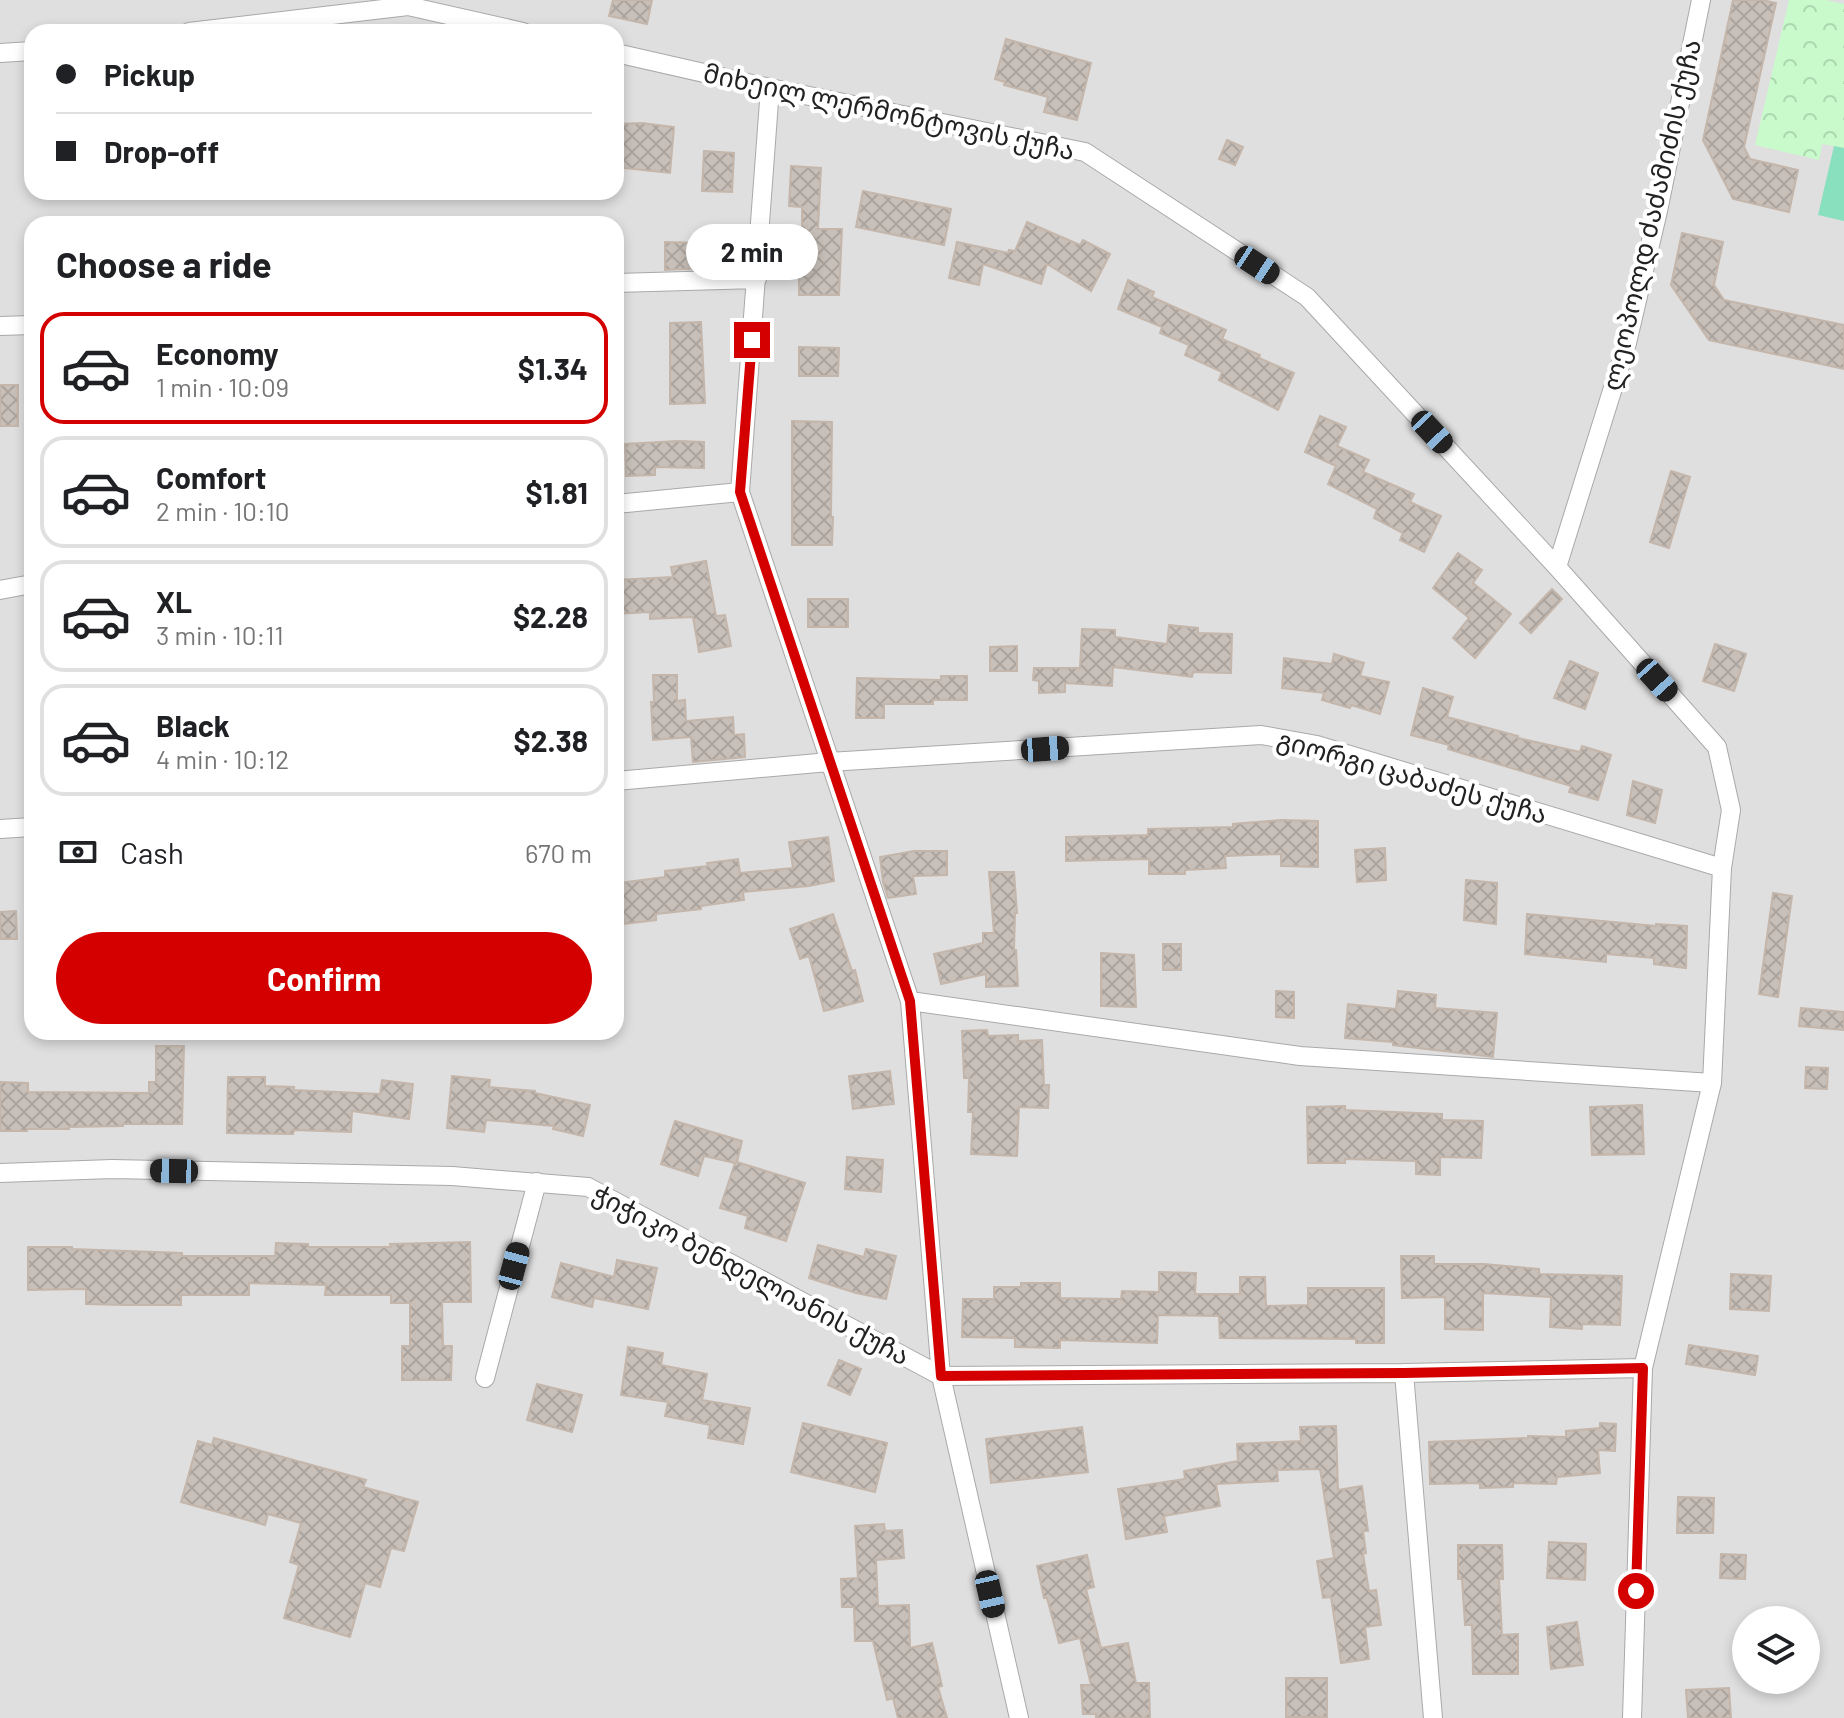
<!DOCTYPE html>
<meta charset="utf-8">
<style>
:root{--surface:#fff;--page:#f6f6f6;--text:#202124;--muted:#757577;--line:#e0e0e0;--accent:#d40000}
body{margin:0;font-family:Barlow,"Noto Sans Georgian",sans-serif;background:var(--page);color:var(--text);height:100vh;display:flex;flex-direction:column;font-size:30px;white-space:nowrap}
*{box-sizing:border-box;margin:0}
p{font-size:26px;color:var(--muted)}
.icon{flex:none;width:44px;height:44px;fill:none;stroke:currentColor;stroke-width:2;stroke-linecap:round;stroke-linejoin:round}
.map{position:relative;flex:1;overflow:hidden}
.side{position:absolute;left:24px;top:216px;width:600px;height:824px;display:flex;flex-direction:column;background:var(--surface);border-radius:24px;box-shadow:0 4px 12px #0003}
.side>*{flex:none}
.banner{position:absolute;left:24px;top:24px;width:600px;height:176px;border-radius:24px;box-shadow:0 4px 12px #0003;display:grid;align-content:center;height:176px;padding:0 32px;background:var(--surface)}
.buttons{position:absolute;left:1732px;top:1606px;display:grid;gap:16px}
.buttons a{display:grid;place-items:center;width:88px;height:88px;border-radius:50%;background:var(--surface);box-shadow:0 4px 12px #0003;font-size:40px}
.end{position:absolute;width:36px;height:36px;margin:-18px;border:10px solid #d40000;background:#fff;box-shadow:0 0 0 4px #fff}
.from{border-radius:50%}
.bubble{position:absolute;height:56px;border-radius:28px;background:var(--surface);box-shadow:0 4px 12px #0003;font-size:26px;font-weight:700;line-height:56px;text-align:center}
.car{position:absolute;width:24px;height:48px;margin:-24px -12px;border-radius:10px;box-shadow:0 0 6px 2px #0007;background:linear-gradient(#222 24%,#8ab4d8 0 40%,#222 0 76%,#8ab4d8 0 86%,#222 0)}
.banner b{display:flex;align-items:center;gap:28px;height:76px;font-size:30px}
.banner b+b{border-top:2px solid var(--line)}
.banner i{width:20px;height:20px;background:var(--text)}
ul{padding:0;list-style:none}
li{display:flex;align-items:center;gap:24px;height:112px;margin:0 16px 12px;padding:0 16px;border:4px solid var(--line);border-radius:24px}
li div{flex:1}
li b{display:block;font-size:30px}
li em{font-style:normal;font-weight:700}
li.active{border-color:var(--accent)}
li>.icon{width:72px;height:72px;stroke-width:1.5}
h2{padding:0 32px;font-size:36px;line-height:96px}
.pay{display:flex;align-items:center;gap:20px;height:88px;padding:0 32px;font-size:30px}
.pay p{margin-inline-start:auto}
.button{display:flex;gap:16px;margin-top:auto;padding:16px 32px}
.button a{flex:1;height:92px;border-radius:48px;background:var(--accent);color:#fff;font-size:32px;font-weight:700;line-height:92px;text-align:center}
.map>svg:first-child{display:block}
.residential{fill:#e0dfdf;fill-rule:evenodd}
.park{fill:url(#park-crowns)}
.pitch{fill:#88e0be}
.building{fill:url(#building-cross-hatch);stroke:#c4b6ab;stroke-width:2}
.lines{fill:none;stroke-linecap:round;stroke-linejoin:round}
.street-casing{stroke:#a9a9a9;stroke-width:20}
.street{stroke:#fff;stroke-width:18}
.route{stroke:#d40000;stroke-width:10}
.labels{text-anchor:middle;stroke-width:8;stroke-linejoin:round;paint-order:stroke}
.street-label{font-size:26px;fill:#222;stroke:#fff}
</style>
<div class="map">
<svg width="1844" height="1718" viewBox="0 0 1844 1718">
<defs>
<pattern id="park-crowns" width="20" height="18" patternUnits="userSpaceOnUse" patternTransform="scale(2)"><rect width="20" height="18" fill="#c8facc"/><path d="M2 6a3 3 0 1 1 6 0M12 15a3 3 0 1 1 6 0" fill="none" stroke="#acd6af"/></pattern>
<pattern id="building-cross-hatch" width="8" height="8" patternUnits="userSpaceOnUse" patternTransform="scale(2)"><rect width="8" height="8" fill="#c7bfb8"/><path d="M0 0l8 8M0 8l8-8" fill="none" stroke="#aba49e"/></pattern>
</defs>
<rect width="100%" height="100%" fill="#f2efe9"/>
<path class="residential" d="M0 0H1844V1718H0ZM32 32H616V192H32ZM32 224H616V1032H32ZM1746 1620H1806V1680H1746Z"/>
<path class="park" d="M1789 0H1826L1844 4V148L1822 144 1819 160 1755 145Z"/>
<path class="pitch" d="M1834 146 1844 148V221L1818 215Z"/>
<path class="building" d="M613 0H652L647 24 609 16Z
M1733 0H1762L1776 3 1744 147 1750 159 1798 170 1789 212 1733 199 1703 140Z
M1006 39 1091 63 1077 120 1044 112 1048 97 1004 85 1005 82 995 79Z
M642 123 674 127 670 173 616 167V124Z
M1227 140 1243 147 1235 165 1219 159Z
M704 151 734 153 732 192 702 191Z
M791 166 821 168 818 229H842L839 295H799V267H802V207L789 206Z
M863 191 951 209 944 245 856 227Z
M1027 222 1080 245 1083 240 1110 254 1091 291 1047 264 1041 284 983 264 979 285 949 278 957 242 1008 253 1009 250 1015 251Z
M1682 233 1723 242 1714 285 1724 300 1844 325V369L1709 340 1671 285Z
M665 242 705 243V268L665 270Z
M1128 280 1154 292 1152 297 1226 330 1222 339 1260 355 1259 358 1294 373 1278 410 1219 380 1222 372 1185 355 1189 345 1160 333 1162 327 1118 309Z
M701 322 705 403 670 404V323Z
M799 347 839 348 838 376H799Z
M0 385H18V426H0Z
M1320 416 1346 427 1337 446 1369 460 1363 472 1414 494 1410 502 1441 516 1424 552 1400 540 1403 533 1374 518 1377 509 1328 484 1336 466 1305 452Z
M792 421 832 422 831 517H833L832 545H792Z
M678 441 704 442V468L655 467V475L626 476 625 444Z
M1671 471 1690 477 1669 548 1650 542Z
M1458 553 1482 570 1473 583 1511 614 1475 658 1453 638 1469 618 1433 588Z
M706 561 716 616 725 615 731 646 699 652 693 617 650 619V612L616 614V580L673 577 671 567Z
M1552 589 1562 599 1531 633 1520 623Z
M808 599H848V627H808Z
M1169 625 1198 628V633L1232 634 1231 673 1193 672 1192 677 1113 667 1112 686 1065 683V692L1039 693V681L1033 680 1034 668H1080L1082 629 1115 630V637L1167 644Z
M1715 644 1746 654 1734 691 1703 681Z
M1017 646V671H990V647Z
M1334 654 1364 663 1360 676 1389 682 1380 714 1351 705 1350 708 1322 700 1324 693 1282 688 1284 658 1332 664Z
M1570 661 1598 673 1585 709 1554 698Z
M653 675H677V701L685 700 686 721 733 717 734 735 744 734 745 757 693 762 691 737 653 740 651 702H654Z
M941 676H967V700H933V704H884V718H856L857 678 941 680Z
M1423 688 1453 697 1447 717 1518 736V738L1580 752 1582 746 1611 755 1598 800 1569 792 1571 786 1448 749 1449 745 1411 735Z
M1633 781 1662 790 1655 823 1627 815Z
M1281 820 1318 821V867L1281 866V854L1225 856 1226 868 1185 870V874H1149V859L1066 861V837L1148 835V829L1233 827V824Z
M828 837 834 881 809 886 743 892 744 900 701 906V909L656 914V920L624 924 618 883 665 877V871L708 866 707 863 738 859 740 873 793 868 789 842Z
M1385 848 1386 880 1357 882 1355 850Z
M914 851H947V875L913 876 916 894 888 898 883 882 880 857Z
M989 872H1014L1017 913H1015L1014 950H1016L1018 986 986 987V974L941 984 934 954 983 943V933H994Z
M1466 880 1497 883 1496 924 1464 920Z
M1773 893 1792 896 1778 997 1759 994Z
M16 911 17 939H0V912Z
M833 914 852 971 855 970 863 1001 824 1011 809 956 800 959 790 929Z
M1527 914 1656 926V924L1687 926 1686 968 1654 964V958L1606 954V962L1525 954Z
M1163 944H1181V970H1163Z
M1101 953 1134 955 1136 1007 1101 1006Z
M1276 991 1294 992V1018L1276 1017Z
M1398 991 1436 995 1435 1008 1497 1013 1493 1057 1393 1045V1042L1345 1038 1348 1004 1396 1009Z
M1801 1008 1844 1012V1030L1799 1026Z
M987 1030 988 1036 1018 1035V1041L1042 1040 1044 1085H1049L1048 1108 1019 1107 1017 1156 971 1154 973 1112H968L969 1078H964L962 1031Z
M156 1046H184L182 1124H123V1126L69 1127V1129H27V1131H0V1082L28 1083V1092L149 1093V1082H156Z
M1806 1067 1828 1068 1827 1089 1805 1088Z
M890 1071 894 1104 853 1109 849 1076Z
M452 1076 490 1080 489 1087 535 1091V1093L590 1105 583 1136 553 1129 554 1126 486 1120 484 1132 447 1128Z
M228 1077H265V1086L294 1087V1090L380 1094 382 1080 413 1084 409 1119 352 1111 351 1132 294 1130 293 1134 227 1133Z
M1642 1105 1644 1154 1592 1155 1590 1107Z
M1345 1106V1110L1442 1114V1120L1483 1121 1481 1158 1440 1157V1175L1416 1174V1161L1345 1159V1163H1308L1307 1107Z
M675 1121 742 1141 737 1162 805 1183 786 1241 745 1228 748 1216 720 1208 735 1163 704 1156 698 1176 661 1164Z
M847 1157 883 1160 881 1192 845 1189Z
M470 1242 471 1302H442L443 1346H452L451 1380H402V1346H410V1303H391V1295H325L326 1285 249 1283V1295H181V1305H126L86 1304V1289L28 1290V1247H72V1249L182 1253V1256H275L276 1243 308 1244V1247H391L390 1244Z
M818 1245 864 1257 866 1249 896 1256 886 1299 856 1293 809 1278Z
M1401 1256H1434V1264H1484L1539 1269V1274L1622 1276 1620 1325 1582 1324V1329L1550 1327 1551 1297 1483 1293V1330L1445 1329V1297L1402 1298Z
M617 1260 657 1268 648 1309 594 1298 592 1307 552 1297 561 1263 614 1277Z
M1159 1272 1196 1273 1195 1294H1240V1277H1265L1266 1306 1308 1305V1288H1384V1343H1356V1339L1220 1338 1219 1316 1158 1315 1157 1343 1060 1340V1348L1015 1347V1338L962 1337 963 1299H994V1287H1021V1283H1060V1298L1121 1299 1122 1291 1159 1292Z
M1731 1274 1771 1276 1769 1311 1730 1309Z
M1689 1345 1758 1356 1755 1375 1686 1364Z
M628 1347 663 1353 661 1365 707 1374 702 1400 750 1408 743 1444 708 1438 710 1425 665 1416 668 1402 621 1395Z
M839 1360 861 1369 850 1395 828 1385Z
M537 1384 582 1395 572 1432 527 1420Z
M803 1423 887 1443 875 1492 791 1472Z
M1600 1423 1616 1424 1615 1451 1598 1450 1600 1473 1557 1477 1556 1484 1513 1483V1487L1480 1488V1483L1430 1484 1429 1442 1528 1438V1436L1566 1437V1431L1600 1428Z
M1336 1426 1338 1490 1362 1486 1368 1531H1363L1366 1553 1363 1554 1369 1591 1376 1590 1381 1625 1365 1627 1369 1659 1341 1663 1331 1597 1323 1598 1317 1561 1334 1558 1320 1469 1277 1470 1278 1481 1216 1484 1220 1506 1164 1516 1167 1532 1126 1539 1118 1489 1185 1479 1184 1471 1238 1461 1237 1444 1301 1441 1300 1427Z
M1082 1427 1088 1472 991 1483 986 1439Z
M214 1438 366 1480 363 1487 418 1502 404 1551 391 1548 380 1587 365 1583 350 1637 284 1618 299 1565 290 1562 301 1523 268 1514 265 1525 181 1502 198 1441 212 1445Z
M1678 1497 1714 1498 1713 1533H1677Z
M884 1524 885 1531 902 1530 904 1558 876 1560 878 1606 909 1605 910 1648 932 1643 942 1686 938 1687 947 1718H898L893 1698 887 1700 873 1641H855L854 1607H842L841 1579 858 1578 855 1526Z
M1549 1542 1586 1544 1585 1580 1547 1578Z
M1458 1545H1502L1503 1579H1499L1502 1635 1518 1634V1674H1473L1472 1625H1465L1462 1579H1458Z
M1721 1554 1746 1555 1745 1579 1720 1578Z
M1087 1555 1094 1587 1086 1589 1101 1648 1128 1643 1136 1683H1149L1150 1718H1096V1714H1083L1081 1685H1091L1080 1638 1059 1643 1047 1598H1044L1037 1566Z
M1577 1622 1583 1665 1551 1669 1547 1627Z
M1286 1678H1327V1717H1286Z
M1729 1688 1731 1718H1688L1686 1690Z"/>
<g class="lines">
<defs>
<path id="street" d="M189 32 408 6 523 32
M0 53 32 51
M616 53 770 88 1085 152 1307 297 1557 567 1717 747 1731 810 1722 868 1712 1083 1643 1368 1632 1718
M770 88 740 492 910 1001 941 1376 1019 1718
M616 283 757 279
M0 326 32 325
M616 504 740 492
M1557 567 1627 343 1658 211 1701 0
M0 590 32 584
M616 781 829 762 1261 735 1317 745 1722 868
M0 829 32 827
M910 1001 1300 1056 1712 1083
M0 1173 112 1169 452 1176 588 1187 941 1376 1404 1373 1643 1368
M1404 1373 1433 1718
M485 1378 537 1182"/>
</defs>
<use href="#street" class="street-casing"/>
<use href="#street" class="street"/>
</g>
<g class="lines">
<path class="route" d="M752 340 740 492 910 1001 941 1376 1404 1373 1643 1368 1636 1591"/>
</g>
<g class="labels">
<g class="street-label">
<text transform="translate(889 112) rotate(12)" y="9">მიხეილ ლერმონტოვის ქუჩა</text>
<text transform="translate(1652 215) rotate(-77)" y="9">ლეოპოლდ ძაძამიძის ქუჩა</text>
<text transform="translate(1412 777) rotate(16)" y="9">გიორგი ცაბაძეს ქუჩა</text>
<text transform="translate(751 1275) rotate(28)" y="9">ჭიჭიკო ბენდელიანის ქუჩა</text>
</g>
</g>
</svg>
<div class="buttons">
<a><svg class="icon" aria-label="layers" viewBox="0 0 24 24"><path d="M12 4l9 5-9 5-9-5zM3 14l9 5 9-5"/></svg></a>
</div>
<i class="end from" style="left:1636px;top:1591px"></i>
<i class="end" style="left:752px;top:340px"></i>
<div class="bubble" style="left:686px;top:224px;width:132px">2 min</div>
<i class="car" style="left:1257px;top:265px;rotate:123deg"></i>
<i class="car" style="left:1432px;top:432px;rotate:137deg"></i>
<i class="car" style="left:1657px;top:680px;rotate:138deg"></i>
<i class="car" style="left:1045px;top:749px;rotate:86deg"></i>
<i class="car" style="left:174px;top:1171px;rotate:271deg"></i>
<i class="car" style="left:514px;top:1266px;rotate:15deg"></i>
<i class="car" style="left:990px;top:1594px;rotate:167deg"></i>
<div class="banner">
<b><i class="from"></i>Pickup</b>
<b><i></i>Drop-off</b>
</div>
<section class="side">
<h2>Choose a ride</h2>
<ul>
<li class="active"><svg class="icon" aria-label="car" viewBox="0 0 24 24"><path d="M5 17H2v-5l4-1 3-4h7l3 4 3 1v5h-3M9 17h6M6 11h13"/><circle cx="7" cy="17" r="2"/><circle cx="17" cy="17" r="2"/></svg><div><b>Economy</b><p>1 min · 10:09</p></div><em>$1.34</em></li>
<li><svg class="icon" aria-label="car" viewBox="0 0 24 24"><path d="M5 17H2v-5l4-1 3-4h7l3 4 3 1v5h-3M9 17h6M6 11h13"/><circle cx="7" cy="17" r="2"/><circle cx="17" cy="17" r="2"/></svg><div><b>Comfort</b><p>2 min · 10:10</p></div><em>$1.81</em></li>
<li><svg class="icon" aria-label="car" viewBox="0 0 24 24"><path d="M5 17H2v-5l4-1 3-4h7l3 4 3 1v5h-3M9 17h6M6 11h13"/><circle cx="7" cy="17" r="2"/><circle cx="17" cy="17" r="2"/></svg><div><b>XL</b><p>3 min · 10:11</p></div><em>$2.28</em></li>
<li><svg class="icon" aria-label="car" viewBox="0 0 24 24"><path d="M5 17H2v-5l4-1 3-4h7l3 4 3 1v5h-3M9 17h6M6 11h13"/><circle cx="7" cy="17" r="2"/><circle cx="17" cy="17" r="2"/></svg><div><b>Black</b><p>4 min · 10:12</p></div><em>$2.38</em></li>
</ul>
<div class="pay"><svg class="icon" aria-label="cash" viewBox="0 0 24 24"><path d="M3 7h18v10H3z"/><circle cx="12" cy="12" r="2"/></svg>Cash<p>670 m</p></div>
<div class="button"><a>Confirm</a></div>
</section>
</div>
